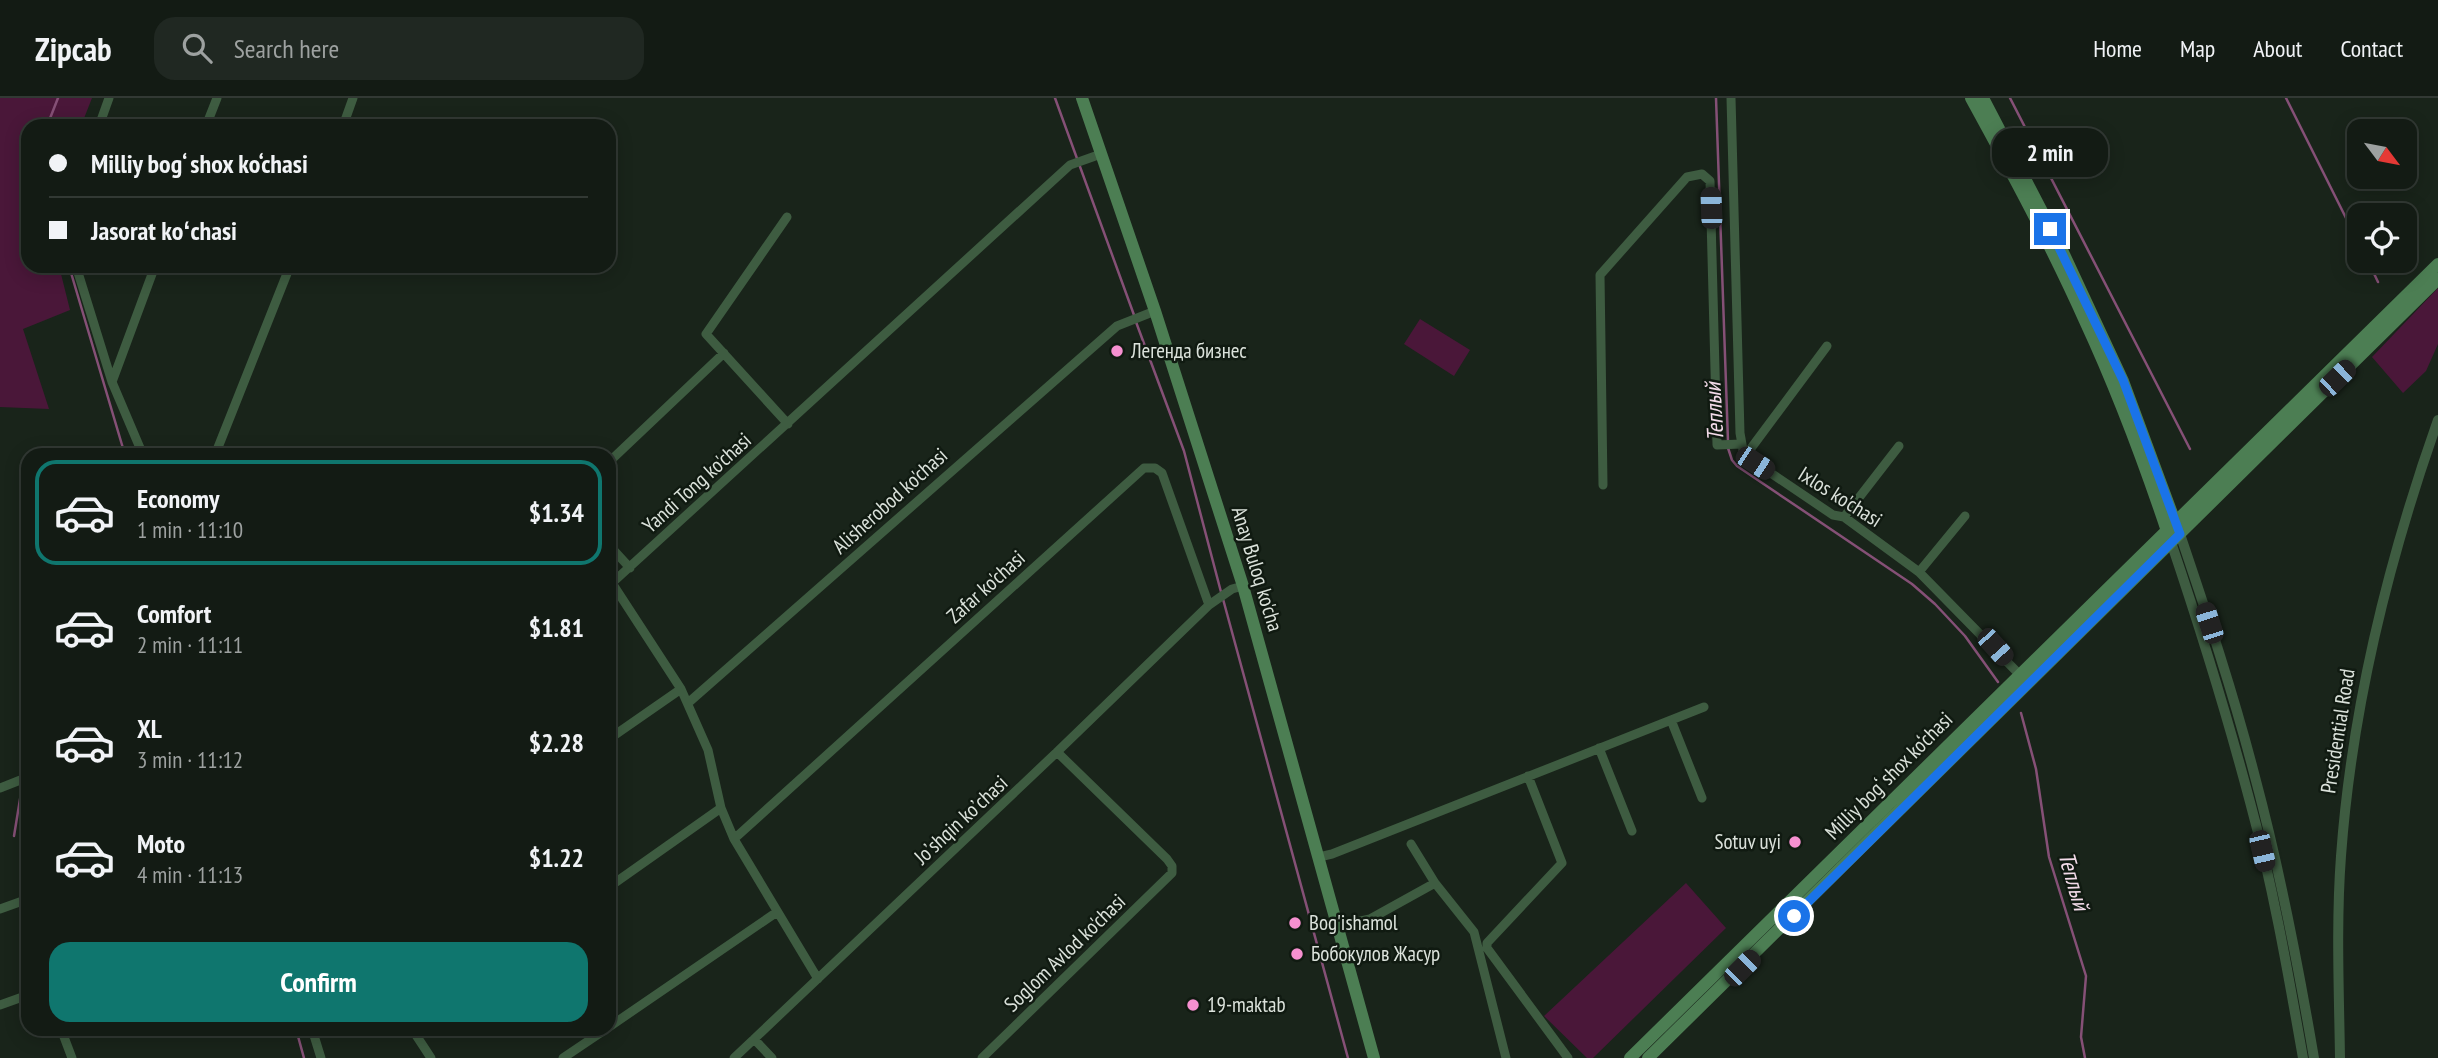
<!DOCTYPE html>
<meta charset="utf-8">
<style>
:root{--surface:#131b14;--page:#202822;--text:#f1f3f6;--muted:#9da1a0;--line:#323934;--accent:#0f766e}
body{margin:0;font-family:"PT Sans Narrow",sans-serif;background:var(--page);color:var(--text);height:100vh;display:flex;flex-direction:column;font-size:26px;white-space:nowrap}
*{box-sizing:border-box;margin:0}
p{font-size:23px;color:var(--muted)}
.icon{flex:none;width:38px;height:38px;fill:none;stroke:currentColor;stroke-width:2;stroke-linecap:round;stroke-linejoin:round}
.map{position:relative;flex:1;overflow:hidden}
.drawer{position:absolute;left:21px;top:350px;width:595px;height:588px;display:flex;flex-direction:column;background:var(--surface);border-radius:21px;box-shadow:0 4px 18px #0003,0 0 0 2px var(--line)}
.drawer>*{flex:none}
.hud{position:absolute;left:21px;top:21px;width:595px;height:154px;border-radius:21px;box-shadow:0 4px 18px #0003,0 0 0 2px var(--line);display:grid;align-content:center;height:154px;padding:0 28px;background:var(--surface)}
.needle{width:46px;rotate:122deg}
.controls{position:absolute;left:2347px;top:21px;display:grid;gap:14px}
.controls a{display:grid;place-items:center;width:70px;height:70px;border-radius:14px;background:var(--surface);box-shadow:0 4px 18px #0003,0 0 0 2px var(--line);font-size:35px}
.end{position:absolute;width:32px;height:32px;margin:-16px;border:9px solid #1a73e8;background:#fff;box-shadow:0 0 0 4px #fff}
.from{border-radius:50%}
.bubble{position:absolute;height:49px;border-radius:21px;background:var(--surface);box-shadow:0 4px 18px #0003,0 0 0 2px var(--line);font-size:23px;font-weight:700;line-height:49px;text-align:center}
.car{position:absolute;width:21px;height:42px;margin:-21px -10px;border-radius:9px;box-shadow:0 0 5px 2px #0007;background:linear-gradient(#222 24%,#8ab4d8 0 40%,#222 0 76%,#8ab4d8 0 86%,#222 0)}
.hud b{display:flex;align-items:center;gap:24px;height:66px;font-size:26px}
.hud b+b{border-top:2px solid var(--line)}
.hud i{width:18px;height:18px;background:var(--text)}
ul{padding:12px 0 0;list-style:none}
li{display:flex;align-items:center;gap:21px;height:105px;margin:0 14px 10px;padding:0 14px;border:4px solid transparent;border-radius:21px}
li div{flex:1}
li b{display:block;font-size:26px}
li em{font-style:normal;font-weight:700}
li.current{border-color:var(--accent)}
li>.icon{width:63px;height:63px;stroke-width:1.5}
.action{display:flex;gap:14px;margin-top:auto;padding:14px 28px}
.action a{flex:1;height:80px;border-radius:21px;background:var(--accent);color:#fff;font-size:28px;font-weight:700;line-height:80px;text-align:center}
header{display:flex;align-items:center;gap:42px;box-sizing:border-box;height:98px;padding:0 35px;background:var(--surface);border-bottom:2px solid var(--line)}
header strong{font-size:33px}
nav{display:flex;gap:38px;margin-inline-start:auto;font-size:24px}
.search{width:490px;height:63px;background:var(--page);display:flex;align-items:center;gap:18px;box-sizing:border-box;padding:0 24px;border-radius:21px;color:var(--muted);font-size:26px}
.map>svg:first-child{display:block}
.green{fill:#4a1739}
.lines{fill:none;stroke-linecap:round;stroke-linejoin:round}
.stream{stroke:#855076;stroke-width:2.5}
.minor{stroke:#3e5c41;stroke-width:9}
.tertiary{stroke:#3e5c41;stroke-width:10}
.secondary{stroke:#4c7e53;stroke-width:12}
.route{stroke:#1a73e8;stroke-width:9}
.poi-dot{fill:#f690d0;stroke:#101a11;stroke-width:2.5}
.labels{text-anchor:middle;stroke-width:5;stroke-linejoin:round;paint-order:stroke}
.poi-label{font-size:21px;fill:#dbe2db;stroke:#101a11;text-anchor:start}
.street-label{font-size:21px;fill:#dbe2db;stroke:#101a11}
.water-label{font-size:23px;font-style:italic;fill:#f3dbe9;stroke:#101a11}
</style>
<header>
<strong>Zipcab</strong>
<div class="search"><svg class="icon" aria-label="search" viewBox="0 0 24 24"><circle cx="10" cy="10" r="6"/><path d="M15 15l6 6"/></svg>Search here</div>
<nav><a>Home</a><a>Map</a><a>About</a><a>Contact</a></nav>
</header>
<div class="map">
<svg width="2438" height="960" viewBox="0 0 2438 960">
<rect width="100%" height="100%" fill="#19241a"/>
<path class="green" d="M0 0H92L81 28H28V168H59L70 212 23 231 49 311 0 309Z
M2438 190V246L2426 273 2403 295 2372 259Z
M1420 221 1470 252 1454 278 1404 246Z
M1686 785 1726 830 1593 960H1587L1544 918Z"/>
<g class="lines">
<path class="stream" d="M1055 0 1134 217
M1716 0 1728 343
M2010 0 2190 351
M2286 0 2359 146
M47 28 58 0
M2368 163 2378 184
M69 168 125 357
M1136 224 1184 353 1221 494
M1728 350 1732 362 1737 368 1912 486 1935 506 1965 538 1998 584
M1223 501 1348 960
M2021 615 2036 671 2049 759 2086 878 2081 939 2085 960
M24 676 28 655
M14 738 23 683
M296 931 304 960"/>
<path class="minor" d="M1731 0 1740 335 1743 352 1750 361 1833 417 1844 419 1919 474 2020 577
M99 28 109 0
M206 28 217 0
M343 28 353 0
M787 119 706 236 788 326
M76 168 112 284 143 357
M112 284 155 168
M215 357 290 168
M1746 357 1827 248
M609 364 724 255
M1603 387 1600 177 1687 79 1702 76 1710 83 1717 347 1741 346
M1844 419 1899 348
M609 447 630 470
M1919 474 1965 418
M688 605 1117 228 1155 213
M1671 622 1702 700
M609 641 681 591
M1599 650 1632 733
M1528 678 1562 765 1487 845V850L1568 960
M0 690 28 679
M734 741 1144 370H1155L1162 375 1209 507
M1411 746 1435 785 1474 834 1506 960
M1319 759 1332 756 1704 609
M609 789 721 710
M0 811 28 801
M1338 828 1370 821 1435 785
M818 881 734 741 721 710 708 652 681 591 612 485 1070 67 1101 56
M0 907 28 897
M609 929 777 814
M61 931 72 960
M312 931 321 960
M412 931 431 960
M754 941 772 960
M563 960 606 931
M734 960 1057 654 1209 507 1232 491 1243 488
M982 960 1172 775V768L1167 761 1057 654"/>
<path class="tertiary" d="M2180 436C2207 516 2234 597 2255 679 2280 772 2298 866 2314 960
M2171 444C2200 530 2227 617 2250 704 2273 788 2288 875 2303 960
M2340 960C2339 893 2336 825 2341 758 2352 608 2388 463 2438 322"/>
<path class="secondary" d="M1082 0 1155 213 1243 488 1374 960
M1971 0C2011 73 2051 147 2085 223 2117 292 2144 364 2168 436
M1983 0 2062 152 2123 283 2177 429
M1630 960 2438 166
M1648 960 2438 181"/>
</g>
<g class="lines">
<path class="route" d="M1794 818 2180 436 2123 282 2050 131"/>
</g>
<g class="poi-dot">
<circle cx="1117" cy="253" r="7"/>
<circle cx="1795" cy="744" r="7"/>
<circle cx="1295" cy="825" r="7"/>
<circle cx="1297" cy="856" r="7"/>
<circle cx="1193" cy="907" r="7"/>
</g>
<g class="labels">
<g class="poi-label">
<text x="1131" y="260">Легенда бизнес</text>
<text x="1781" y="751" text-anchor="end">Sotuv uyi</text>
<text x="1309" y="832">Bog'ishamol</text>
<text x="1311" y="863">Бобокулов Жасур</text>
<text x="1207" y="914">19-maktab</text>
</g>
<g class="street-label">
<text transform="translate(697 385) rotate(-42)" y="7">Yandi Tong ko'chasi</text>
<text transform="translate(1840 399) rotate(32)" y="7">Ixlos ko'chasi</text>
<text transform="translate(890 403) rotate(-42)" y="7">Alisherobod ko'chasi</text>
<text transform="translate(1257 471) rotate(73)" y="7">Anay Buloq ko'cha</text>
<text transform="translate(986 489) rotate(-42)" y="7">Zafar ko'chasi</text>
<text transform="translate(2338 633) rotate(-81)" y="7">Presidential Road</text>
<text transform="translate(1889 678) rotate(-45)" y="7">Milliy bog‘ shox ko‘chasi</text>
<text transform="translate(961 722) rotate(-43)" y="7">Joʼshqin koʼchasi</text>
<text transform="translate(1065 855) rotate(-44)" y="7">Soglom Avlod ko'chasi</text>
</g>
<g class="water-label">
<text transform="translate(1714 314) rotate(-93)" y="8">Теплый</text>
<text transform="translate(2074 783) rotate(74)" y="8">Теплый</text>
</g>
</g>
</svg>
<div class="controls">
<a><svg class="needle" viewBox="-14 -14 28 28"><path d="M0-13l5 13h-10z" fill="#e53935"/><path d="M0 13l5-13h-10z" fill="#9da1a0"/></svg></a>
<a><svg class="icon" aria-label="locate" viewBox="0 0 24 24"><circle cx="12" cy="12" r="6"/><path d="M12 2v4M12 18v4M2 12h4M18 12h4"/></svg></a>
</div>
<i class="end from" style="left:1794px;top:818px"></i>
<i class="end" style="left:2050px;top:131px"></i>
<div class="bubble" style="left:1992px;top:30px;width:116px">2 min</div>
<i class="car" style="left:1711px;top:110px;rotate:358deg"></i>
<i class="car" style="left:2337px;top:280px;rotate:46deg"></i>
<i class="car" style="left:1755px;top:365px;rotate:123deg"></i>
<i class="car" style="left:2209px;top:525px;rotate:342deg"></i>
<i class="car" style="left:1995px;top:549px;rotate:138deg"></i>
<i class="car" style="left:2262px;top:753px;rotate:167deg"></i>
<i class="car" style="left:1742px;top:870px;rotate:45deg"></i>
<div class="hud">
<b><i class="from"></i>Milliy bog‘ shox ko‘chasi</b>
<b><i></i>Jasorat koʻchasi</b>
</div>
<section class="drawer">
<ul>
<li class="current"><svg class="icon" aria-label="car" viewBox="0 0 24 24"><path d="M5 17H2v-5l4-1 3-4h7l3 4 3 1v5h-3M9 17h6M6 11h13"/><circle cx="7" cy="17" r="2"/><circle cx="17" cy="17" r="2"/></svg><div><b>Economy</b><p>1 min · 11:10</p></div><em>$1.34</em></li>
<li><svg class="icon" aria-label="car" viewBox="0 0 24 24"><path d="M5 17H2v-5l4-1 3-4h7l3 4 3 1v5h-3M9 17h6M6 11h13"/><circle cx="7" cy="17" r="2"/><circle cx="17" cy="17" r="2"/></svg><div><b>Comfort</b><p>2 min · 11:11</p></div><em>$1.81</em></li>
<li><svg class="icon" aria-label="car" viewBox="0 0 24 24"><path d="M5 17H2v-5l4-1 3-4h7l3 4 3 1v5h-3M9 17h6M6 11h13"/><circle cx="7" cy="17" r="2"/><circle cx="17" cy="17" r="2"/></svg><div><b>XL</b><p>3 min · 11:12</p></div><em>$2.28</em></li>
<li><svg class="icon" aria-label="car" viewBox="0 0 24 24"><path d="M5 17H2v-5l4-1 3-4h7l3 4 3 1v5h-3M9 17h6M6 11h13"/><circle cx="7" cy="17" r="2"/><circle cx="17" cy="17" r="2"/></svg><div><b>Moto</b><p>4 min · 11:13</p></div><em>$1.22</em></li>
</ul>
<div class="action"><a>Confirm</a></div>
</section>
</div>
